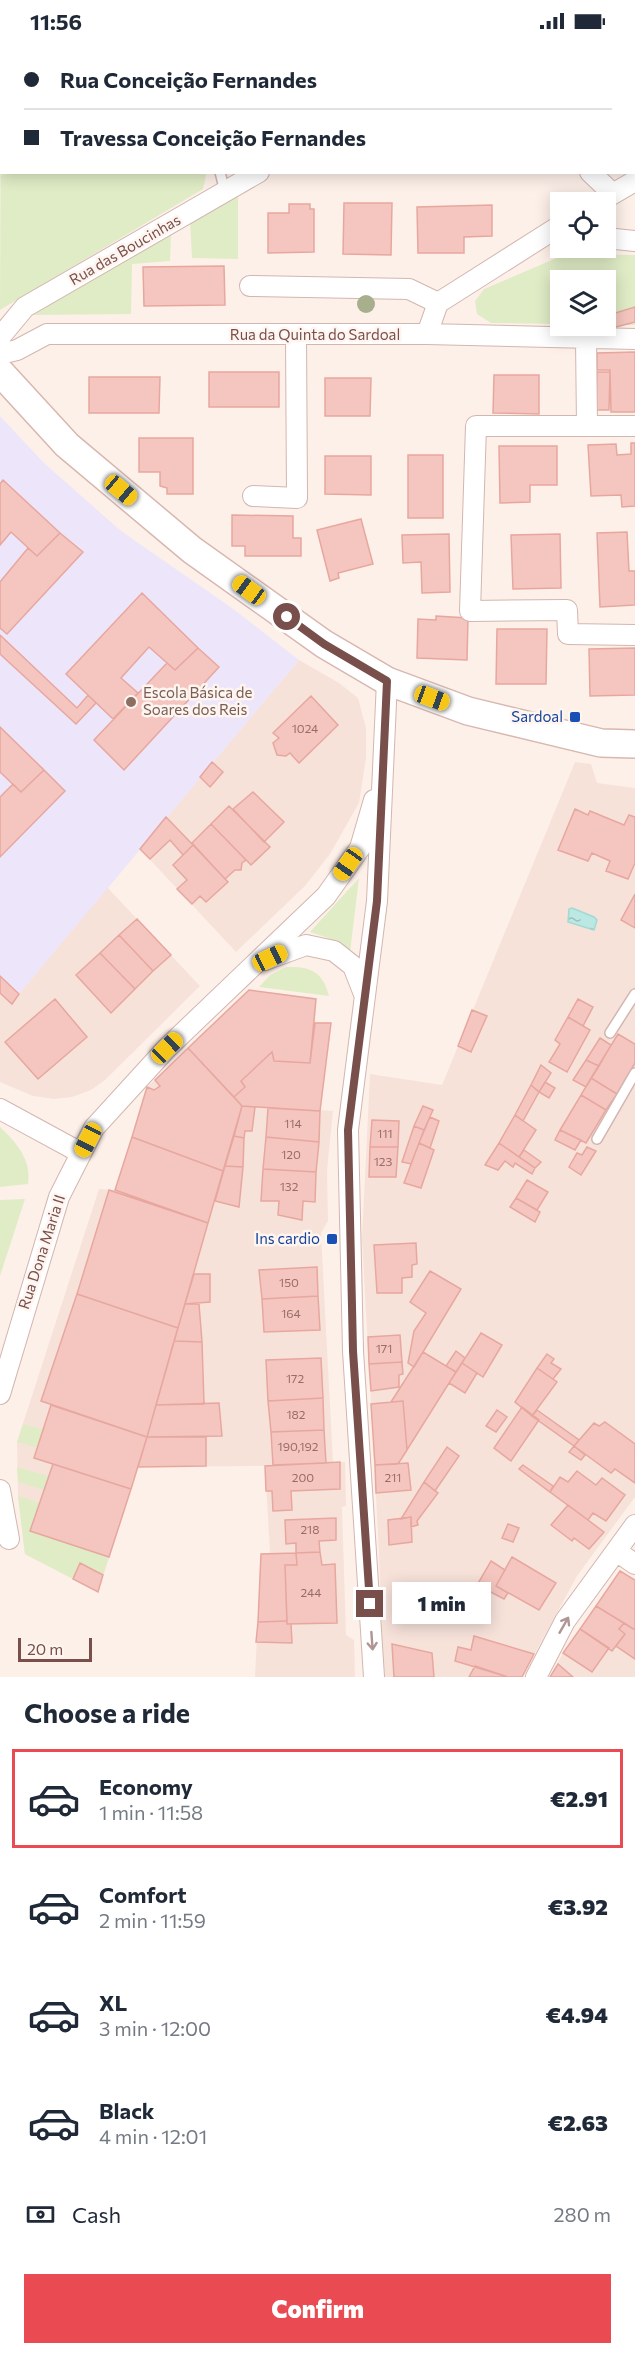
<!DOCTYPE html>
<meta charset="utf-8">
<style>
:root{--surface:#fff;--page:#f2f2f3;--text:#1f2937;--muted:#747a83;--line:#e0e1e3;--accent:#ea4b52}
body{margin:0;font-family:Commissioner,sans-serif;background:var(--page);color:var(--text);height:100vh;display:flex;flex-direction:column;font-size:22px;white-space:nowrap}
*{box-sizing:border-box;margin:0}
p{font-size:20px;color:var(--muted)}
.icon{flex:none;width:33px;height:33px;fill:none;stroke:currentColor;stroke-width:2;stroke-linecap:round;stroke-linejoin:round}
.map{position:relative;height:1635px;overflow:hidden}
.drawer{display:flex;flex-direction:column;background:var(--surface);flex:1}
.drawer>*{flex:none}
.banner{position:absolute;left:0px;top:0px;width:636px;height:132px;box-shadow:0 3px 15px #0003;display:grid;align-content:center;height:132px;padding:0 24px;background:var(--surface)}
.buttons{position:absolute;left:550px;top:150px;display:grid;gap:12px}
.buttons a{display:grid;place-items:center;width:66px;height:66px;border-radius:0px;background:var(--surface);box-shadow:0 3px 15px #0003;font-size:30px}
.scale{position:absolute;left:18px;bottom:15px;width:74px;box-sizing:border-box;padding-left:6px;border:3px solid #794f4b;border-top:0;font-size:16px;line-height:21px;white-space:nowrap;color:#794f4b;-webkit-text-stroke:4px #fff5f0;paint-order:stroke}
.end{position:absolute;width:27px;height:27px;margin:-14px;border:8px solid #794f4b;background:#fff;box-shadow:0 0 0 3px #fff}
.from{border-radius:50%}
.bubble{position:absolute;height:42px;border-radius:0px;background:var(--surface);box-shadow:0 3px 15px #0003;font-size:20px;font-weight:800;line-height:42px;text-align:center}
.car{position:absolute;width:18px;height:36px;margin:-18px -9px;border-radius:8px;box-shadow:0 0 4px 2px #0007;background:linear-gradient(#f5c518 24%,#345 0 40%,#f5c518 0 76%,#345 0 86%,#f5c518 0)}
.banner b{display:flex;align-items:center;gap:21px;height:57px;font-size:22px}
.banner b+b{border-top:2px solid var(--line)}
.banner i{width:15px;height:15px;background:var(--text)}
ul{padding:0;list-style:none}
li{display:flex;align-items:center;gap:18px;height:99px;margin:0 12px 9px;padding:0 12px;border:3px solid transparent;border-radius:0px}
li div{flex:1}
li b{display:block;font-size:22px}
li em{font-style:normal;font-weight:800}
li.active{border-color:var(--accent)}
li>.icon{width:54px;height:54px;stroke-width:1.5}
h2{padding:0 24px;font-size:27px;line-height:72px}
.pay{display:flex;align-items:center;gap:15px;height:66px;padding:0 24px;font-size:22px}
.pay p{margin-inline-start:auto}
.cta{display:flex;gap:12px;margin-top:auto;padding:12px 24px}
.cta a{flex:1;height:69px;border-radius:0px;background:var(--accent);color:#fff;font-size:24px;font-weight:800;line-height:69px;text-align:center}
.status{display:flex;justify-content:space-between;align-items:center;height:42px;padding:0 30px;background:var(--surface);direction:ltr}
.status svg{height:16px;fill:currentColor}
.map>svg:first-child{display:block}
.residential{fill:#f7e2da}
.education{fill:#ede5fa}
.green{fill:#e0ecc6}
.water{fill:url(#water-ripples);stroke:#a1dad4;stroke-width:1.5}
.building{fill:#f4c6bf;stroke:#e7a79f;stroke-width:1.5}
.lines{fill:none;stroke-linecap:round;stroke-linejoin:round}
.service-casing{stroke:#d3b6b0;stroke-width:12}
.minor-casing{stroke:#d3b6b0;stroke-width:22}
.secondary-casing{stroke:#d8b7b0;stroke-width:30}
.service{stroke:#fff;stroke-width:9}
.minor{stroke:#fff;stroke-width:20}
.secondary{stroke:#fff;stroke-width:27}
.tree{fill:#a7af8c}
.oneway{stroke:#af9593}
.route{stroke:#794f4b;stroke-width:8}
.education-dot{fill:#8d6e63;stroke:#fff5f0;stroke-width:2}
.transit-dot{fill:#1a4fb4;stroke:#fff5f0;stroke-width:2}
.labels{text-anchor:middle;stroke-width:5;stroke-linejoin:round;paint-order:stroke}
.number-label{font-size:12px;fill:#986d68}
.street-label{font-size:15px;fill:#794f4b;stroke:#fff5f0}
.education-label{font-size:15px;fill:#785e54;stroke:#fff5f0;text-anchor:start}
.transit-label{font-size:15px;fill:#164399;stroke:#fff5f0;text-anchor:end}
</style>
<div class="status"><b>11:56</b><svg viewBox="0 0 49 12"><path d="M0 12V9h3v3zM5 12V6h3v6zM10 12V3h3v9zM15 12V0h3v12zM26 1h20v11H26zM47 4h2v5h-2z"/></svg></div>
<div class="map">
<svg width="635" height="1635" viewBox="0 0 635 1635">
<defs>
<pattern id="water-ripples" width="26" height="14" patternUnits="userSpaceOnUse" patternTransform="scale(1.5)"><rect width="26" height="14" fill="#bce8e3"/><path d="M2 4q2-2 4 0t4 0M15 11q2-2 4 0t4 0" fill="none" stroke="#9ebeba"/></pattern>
</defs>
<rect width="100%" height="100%" fill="#fdf0e9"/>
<path class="residential" d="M299 618 339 641 358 656 366 686V716L359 761 330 812 305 844 236 910 140 807Z
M575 720 591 722 597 741 635 746V1455L577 1534 522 1635H383L379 1511 362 1196 370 1032 442 1043Z
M107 845 200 944 105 1038 91 1048 72 1055 54 1057 33 1054 0 1040V934L19 952Z
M249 948 316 957 315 980 331 981 320 1068 333 1069 327 1128 328 1179 321 1191 333 1420H345L346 1464 342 1465 346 1593 354 1598 355 1635H255L261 1512 270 1511 265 1424 138 1425 98 1550 25 1512 18 1454 17 1400 99 1147 116 1148 147 1045Z
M620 1529 635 1538V1635H550L563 1611Z"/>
<path class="education" d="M0 374 44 421 121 489 232 566 299 618 19 952 0 934Z"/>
<path class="green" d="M35 0H254L33 1Z
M1 21 2 130H204L206 133 203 147 0 268Z
M238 151V217L192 216 190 179Z
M171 191 170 219 132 222 131 272 30 273Z
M566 212 635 213V283H606V238H561V282L491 281 477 272 475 259 484 247Z
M359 836 350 910 328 896 310 890Z
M286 925C310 924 323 929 329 954L259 945 270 933Z
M0 1085C16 1100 32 1118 28 1142L0 1145Z
M25 1157 0 1234V1158Z
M23 1382 43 1387 38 1406 17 1400Z
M17 1425 49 1434 44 1448 18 1440Z
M18 1454 40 1461 30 1489 109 1515 103 1533 80 1521 73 1537 25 1512Z"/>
<path class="water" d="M572 866 594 875 597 878 594 888 568 880 569 867Z"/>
<path class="building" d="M306 0 307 2 272 1 274 0Z
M344 161H392L391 213 343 212Z
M289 162H310V167H314V210L268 211V171H289Z
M492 163V194L464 195V211H418L417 165Z
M224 224 225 263 144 264 143 225Z
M635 265V280L616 285 612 272Z
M635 310V370H611L610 328H597V311Z
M209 330H279V365H209Z
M597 330H610L609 368H596Z
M494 333H539V372L493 371Z
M89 335H160L159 371H89Z
M325 336H371L370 374H325Z
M139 396H193V452H167V446L160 444V430H139Z
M631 401H635V464L622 465 621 453 591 454 588 403 616 402 617 413 631 412Z
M499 404H557V443H530V460L500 461Z
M408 413H443V476H408Z
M325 414H371V453L325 452Z
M3 438 60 491 37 514 11 490 0 503V442Z
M232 473 293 474V496H301V514H245V504H232Z
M361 477 373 522 338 531 339 536 330 539 317 488Z
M627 490 629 529H635V563L600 565 597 491Z
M60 491 83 510 7 592 0 586V540L28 506 37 514Z
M449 492 450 550 422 551 421 520 403 521 402 493Z
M560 492 561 546 513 547 511 493Z
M142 551 198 606 175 628 149 605 121 636 138 651 113 677 66 632Z
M436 574 468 576 467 618 417 616 418 577 436 578Z
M497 587H547L546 642H496Z
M0 593 77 666 88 653 96 661 76 682 0 612Z
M198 606 219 625 124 728 94 698 167 621 175 628Z
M635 606V653L590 654 589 607Z
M311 654 338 683 299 721 290 711 286 714 277 713 273 701 279 696 273 691Z
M0 685 44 728 21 750 0 730Z
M212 720 223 730 210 745 200 735Z
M44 728 65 749 0 815V755L13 742 21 750Z
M253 750 284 780 264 800 233 767Z
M229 764 270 805 251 823 211 782Z
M575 767 588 773 590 769 624 783 629 773 635 775V821L628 837 606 829 610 819 592 811 588 819 558 808Z
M166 775 193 803 183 813 170 798 150 817 140 807Z
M211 782 246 818 242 821 241 828H235L225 837 192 801Z
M193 803 228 840 206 860 200 854 192 862 177 847 187 838 173 823Z
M635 852V886L621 878Z
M137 877 171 913 153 929 119 893Z
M119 893 153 929 135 947 100 911Z
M100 911 135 947 111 971 76 933Z
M0 934 19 952 12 962 0 951Z
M249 948 316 957 310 1021 274 1019 272 1010 241 1039 245 1045 234 1055 188 1006Z
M55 957 87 995 38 1037 5 1000Z
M578 957 593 965 583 984 568 975Z
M472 968 487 974 471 1010 458 1004Z
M568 975 590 988 567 1030 549 1020 560 1002 555 998Z
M315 981H331L320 1069 242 1064 234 1055 245 1045 241 1039 272 1010 274 1019 310 1021Z
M618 992 635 1002V1021L617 1052 591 1036Z
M600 996 611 1003 599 1024 586 1018Z
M188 1006 242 1064 223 1129 132 1095 147 1045 154 1048 160 1044 155 1038Z
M586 1018 599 1024 586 1045 573 1038Z
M541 1023 551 1031 539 1050 531 1043Z
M591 1036 617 1052 606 1068 581 1053Z
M545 1040 555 1046 549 1056 539 1050Z
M531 1043 539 1050 523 1079 515 1073Z
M581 1053 606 1068 586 1101 560 1088Z
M242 1064 255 1065 252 1089H245L244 1096 234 1094Z
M423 1064 433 1068 424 1088 414 1084Z
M268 1066 320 1069 319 1100 266 1095Z
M515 1073 536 1088 519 1115 499 1101Z
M430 1075 439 1079 430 1106 419 1101Z
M372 1078 399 1079 398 1105H370Z
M414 1084 424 1088 411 1122 402 1120Z
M560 1088 581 1098 575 1108 555 1098Z
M234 1094 244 1096 243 1125 225 1124Z
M132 1095 223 1129 208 1181 115 1148Z
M266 1095 319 1100 316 1130 263 1127Z
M419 1101 434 1108 421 1146 404 1141Z
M499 1101 535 1126 532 1132 515 1121 513 1125 505 1119 498 1128 485 1123Z
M370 1105H398L396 1135H369Z
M587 1105 596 1109 581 1133 569 1125 577 1111 582 1113Z
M524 1108 541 1120 535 1126 519 1115Z
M225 1124 243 1125 239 1165 215 1159Z
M263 1127 316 1130 315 1160 303 1159 302 1178 278 1173 279 1159H261Z
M527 1138 548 1150 537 1168 516 1156Z
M109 1148 208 1181 178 1286 77 1252Z
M516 1156 540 1170 535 1180 510 1165Z
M416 1201 417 1222 412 1223V1235L402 1236V1251H377L374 1203Z
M317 1225 318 1254 262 1257 259 1228Z
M430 1229 461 1247 414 1325 408 1321 414 1289 426 1271 410 1260Z
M194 1232H210V1260L185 1262Z
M77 1252 178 1286 147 1395 41 1359Z
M318 1254 320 1288 264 1290 262 1257Z
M185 1262H199L202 1300 174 1299Z
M481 1291 502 1303 483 1335 462 1321Z
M400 1293 402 1320 369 1322 368 1295Z
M174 1299 202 1300 204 1362 156 1363Z
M456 1309 465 1316 456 1330 446 1324Z
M423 1310 456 1330 407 1408 403 1359 391 1360Z
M547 1312 554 1317 551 1321 561 1327 553 1337 537 1326Z
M321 1316 323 1356 268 1359 266 1318Z
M402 1320 403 1332 399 1333V1345L371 1349 369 1322Z
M462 1321 477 1331 465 1351 449 1341Z
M537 1326 557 1340 532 1374 515 1360Z
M323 1356 324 1388 271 1390 268 1359Z
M403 1359 407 1408 398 1422 375 1423 371 1362Z
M219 1361 222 1394 147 1395 156 1363Z
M51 1363 147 1395 131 1447 34 1416Z
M522 1365 539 1378 511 1419 494 1406Z
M497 1368 507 1375 496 1390 486 1384Z
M537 1368 579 1398 574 1404 532 1374Z
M605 1380 635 1402V1441L615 1427 611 1431 574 1404 594 1381 599 1384Z
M324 1388 326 1421 273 1423 271 1390Z
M147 1395H206V1424L138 1425Z
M574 1404 585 1413 581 1418 569 1410Z
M447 1405 459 1414 435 1449 424 1440Z
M340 1420V1447L291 1449 292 1468 273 1469 272 1449H266L265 1424Z
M408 1421 411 1448 376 1451 375 1423Z
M53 1422 131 1447 109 1515 30 1489Z
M523 1423 553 1444 550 1450 519 1427Z
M577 1429 596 1443 602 1436 625 1453 606 1479 593 1471 588 1478 550 1450 560 1435 568 1440Z
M424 1440 438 1451 417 1479 418 1483 411 1485V1475L401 1477Z
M568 1463 604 1490 589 1507 574 1496 572 1499 551 1483Z
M411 1475 412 1500 389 1503 388 1478Z
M336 1476V1498L319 1499 320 1510 296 1511V1501L286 1502 285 1478Z
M508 1482 519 1486 513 1500 502 1496Z
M320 1510 322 1523 335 1522 337 1581 287 1582 285 1523H297L296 1511Z
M296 1511 297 1523H285L287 1579 258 1580 261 1512Z
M512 1515 556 1541 539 1568 496 1544Z
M491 1519 505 1528 496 1544 508 1551 504 1557 477 1543Z
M80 1521 103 1533 98 1550 73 1537Z
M620 1529 635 1538V1588L596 1564Z
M596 1564 624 1581 619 1587 625 1592 612 1609 580 1587Z
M287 1579V1582H291L292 1601 256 1600 258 1580Z
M624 1581 635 1588V1617L616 1604 625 1592 619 1587Z
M580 1587 609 1606 592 1630 563 1611Z
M474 1594 534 1612 522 1635H508L455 1619 458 1605 471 1608Z
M392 1602 432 1611 434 1635H394Z
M558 1622 573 1635H550Z
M475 1624 508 1635H469Z"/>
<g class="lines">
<defs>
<path id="service" d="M393 2 396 0
M220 130 225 150
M610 991 635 952
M597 1097 635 1031"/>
<path id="minor" d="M483 2 486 0
M590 130 613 152
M599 160 635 139
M606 196 635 199
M250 244 409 247 438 261
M427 292 438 261 561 183
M0 295 25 265 259 130
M586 297 587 384
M0 312 17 308 47 292H427L635 297
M635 384H476L470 569 567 568 568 592 635 593
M253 454 297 456 296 293
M265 918 306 903 334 909 353 924 364 952
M0 1067 81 1111
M0 1352 59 1155 94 1086 167 1006 326 854 360 806 374 758
M0 1448 9 1497
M616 1509 635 1522
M374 1635 353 1309 348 1088 377 859 387 639
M536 1635 565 1579 635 1483"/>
<path id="secondary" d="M0 330 67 403 192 508 324 602 387 639 468 669 601 701 635 702"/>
</defs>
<use href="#service" class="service-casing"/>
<use href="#minor" class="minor-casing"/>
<use href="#secondary" class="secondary-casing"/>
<use href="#service" class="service"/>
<use href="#minor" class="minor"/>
<use href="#secondary" class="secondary"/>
</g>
<circle class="tree" cx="366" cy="262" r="9"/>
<defs><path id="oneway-shaft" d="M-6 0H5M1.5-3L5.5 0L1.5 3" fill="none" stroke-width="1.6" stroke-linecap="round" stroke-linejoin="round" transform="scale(1.5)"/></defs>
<g class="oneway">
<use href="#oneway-shaft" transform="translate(564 1583) rotate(-60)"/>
<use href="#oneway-shaft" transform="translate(372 1599) rotate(86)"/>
</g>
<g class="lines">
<path class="route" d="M287 575 324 602 387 639 377 859 348 1088 353 1309 370 1562"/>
</g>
<circle class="education-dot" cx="131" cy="660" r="6"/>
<g class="transit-dot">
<rect x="569" y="669" width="12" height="12" rx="3"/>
<rect x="326" y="1191" width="12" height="12" rx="3"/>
</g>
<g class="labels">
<g class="number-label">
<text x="305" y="691">1024</text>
<text x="293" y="1086">114</text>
<text x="385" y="1096">111</text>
<text x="291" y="1117">120</text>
<text x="383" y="1124">123</text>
<text x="289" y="1149">132</text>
<text x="289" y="1245">150</text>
<text x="291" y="1276">164</text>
<text x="384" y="1311">171</text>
<text x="295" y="1341">172</text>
<text x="296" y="1377">182</text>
<text x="298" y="1409">190,192</text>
<text x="303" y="1440">200</text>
<text x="393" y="1440">211</text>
<text x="310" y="1492">218</text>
<text x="311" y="1555">244</text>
</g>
<g class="street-label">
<text transform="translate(125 208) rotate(-30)" y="5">Rua das Boucinhas</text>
<text x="315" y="298">Rua da Quinta do Sardoal</text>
<text transform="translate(42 1210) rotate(-72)" y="5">Rua Dona Maria II</text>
</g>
<g class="education-label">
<text x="143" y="656">Escola Básica de<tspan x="143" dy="17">Soares dos Reis</tspan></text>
</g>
<g class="transit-label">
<text x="563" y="680">Sardoal</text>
<text x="320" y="1202">Ins cardio</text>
</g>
</g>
</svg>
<div class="buttons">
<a><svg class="icon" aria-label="locate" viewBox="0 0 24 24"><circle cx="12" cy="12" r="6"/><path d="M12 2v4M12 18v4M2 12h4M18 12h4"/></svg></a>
<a><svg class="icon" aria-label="layers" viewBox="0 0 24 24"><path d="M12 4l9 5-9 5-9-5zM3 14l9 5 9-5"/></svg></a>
</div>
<div class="scale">20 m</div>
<i class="end from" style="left:287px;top:575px"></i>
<i class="end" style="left:370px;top:1562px"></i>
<div class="bubble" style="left:392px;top:1540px;width:99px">1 min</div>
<i class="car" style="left:121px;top:448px;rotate:130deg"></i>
<i class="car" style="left:249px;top:548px;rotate:306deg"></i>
<i class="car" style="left:432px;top:656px;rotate:110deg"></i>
<i class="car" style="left:348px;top:822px;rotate:215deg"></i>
<i class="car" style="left:270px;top:916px;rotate:65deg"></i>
<i class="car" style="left:167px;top:1006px;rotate:46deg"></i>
<i class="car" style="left:88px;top:1098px;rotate:207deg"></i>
<div class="banner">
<b><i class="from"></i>Rua Conceição Fernandes</b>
<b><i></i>Travessa Conceição Fernandes</b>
</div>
</div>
<section class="drawer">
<h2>Choose a ride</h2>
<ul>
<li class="active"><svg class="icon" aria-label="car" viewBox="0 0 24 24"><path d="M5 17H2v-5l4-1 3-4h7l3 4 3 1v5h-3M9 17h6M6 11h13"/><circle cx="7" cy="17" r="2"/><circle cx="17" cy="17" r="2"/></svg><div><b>Economy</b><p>1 min · 11:58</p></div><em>€2.91</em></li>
<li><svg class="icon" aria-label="car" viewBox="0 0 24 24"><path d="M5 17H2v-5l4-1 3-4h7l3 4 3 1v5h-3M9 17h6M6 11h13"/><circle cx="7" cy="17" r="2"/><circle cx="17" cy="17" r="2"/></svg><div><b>Comfort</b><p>2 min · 11:59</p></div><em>€3.92</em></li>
<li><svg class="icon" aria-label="car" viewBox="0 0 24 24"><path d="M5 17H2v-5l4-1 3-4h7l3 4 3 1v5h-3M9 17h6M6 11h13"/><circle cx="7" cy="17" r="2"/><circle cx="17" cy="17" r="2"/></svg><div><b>XL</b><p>3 min · 12:00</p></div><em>€4.94</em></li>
<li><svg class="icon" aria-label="car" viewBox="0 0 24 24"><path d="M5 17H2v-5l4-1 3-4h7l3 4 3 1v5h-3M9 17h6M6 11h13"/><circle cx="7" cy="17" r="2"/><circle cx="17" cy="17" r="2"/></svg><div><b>Black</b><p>4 min · 12:01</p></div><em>€2.63</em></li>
</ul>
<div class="pay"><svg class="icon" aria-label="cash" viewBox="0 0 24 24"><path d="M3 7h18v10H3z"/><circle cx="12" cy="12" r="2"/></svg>Cash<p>280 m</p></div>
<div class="cta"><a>Confirm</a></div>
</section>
